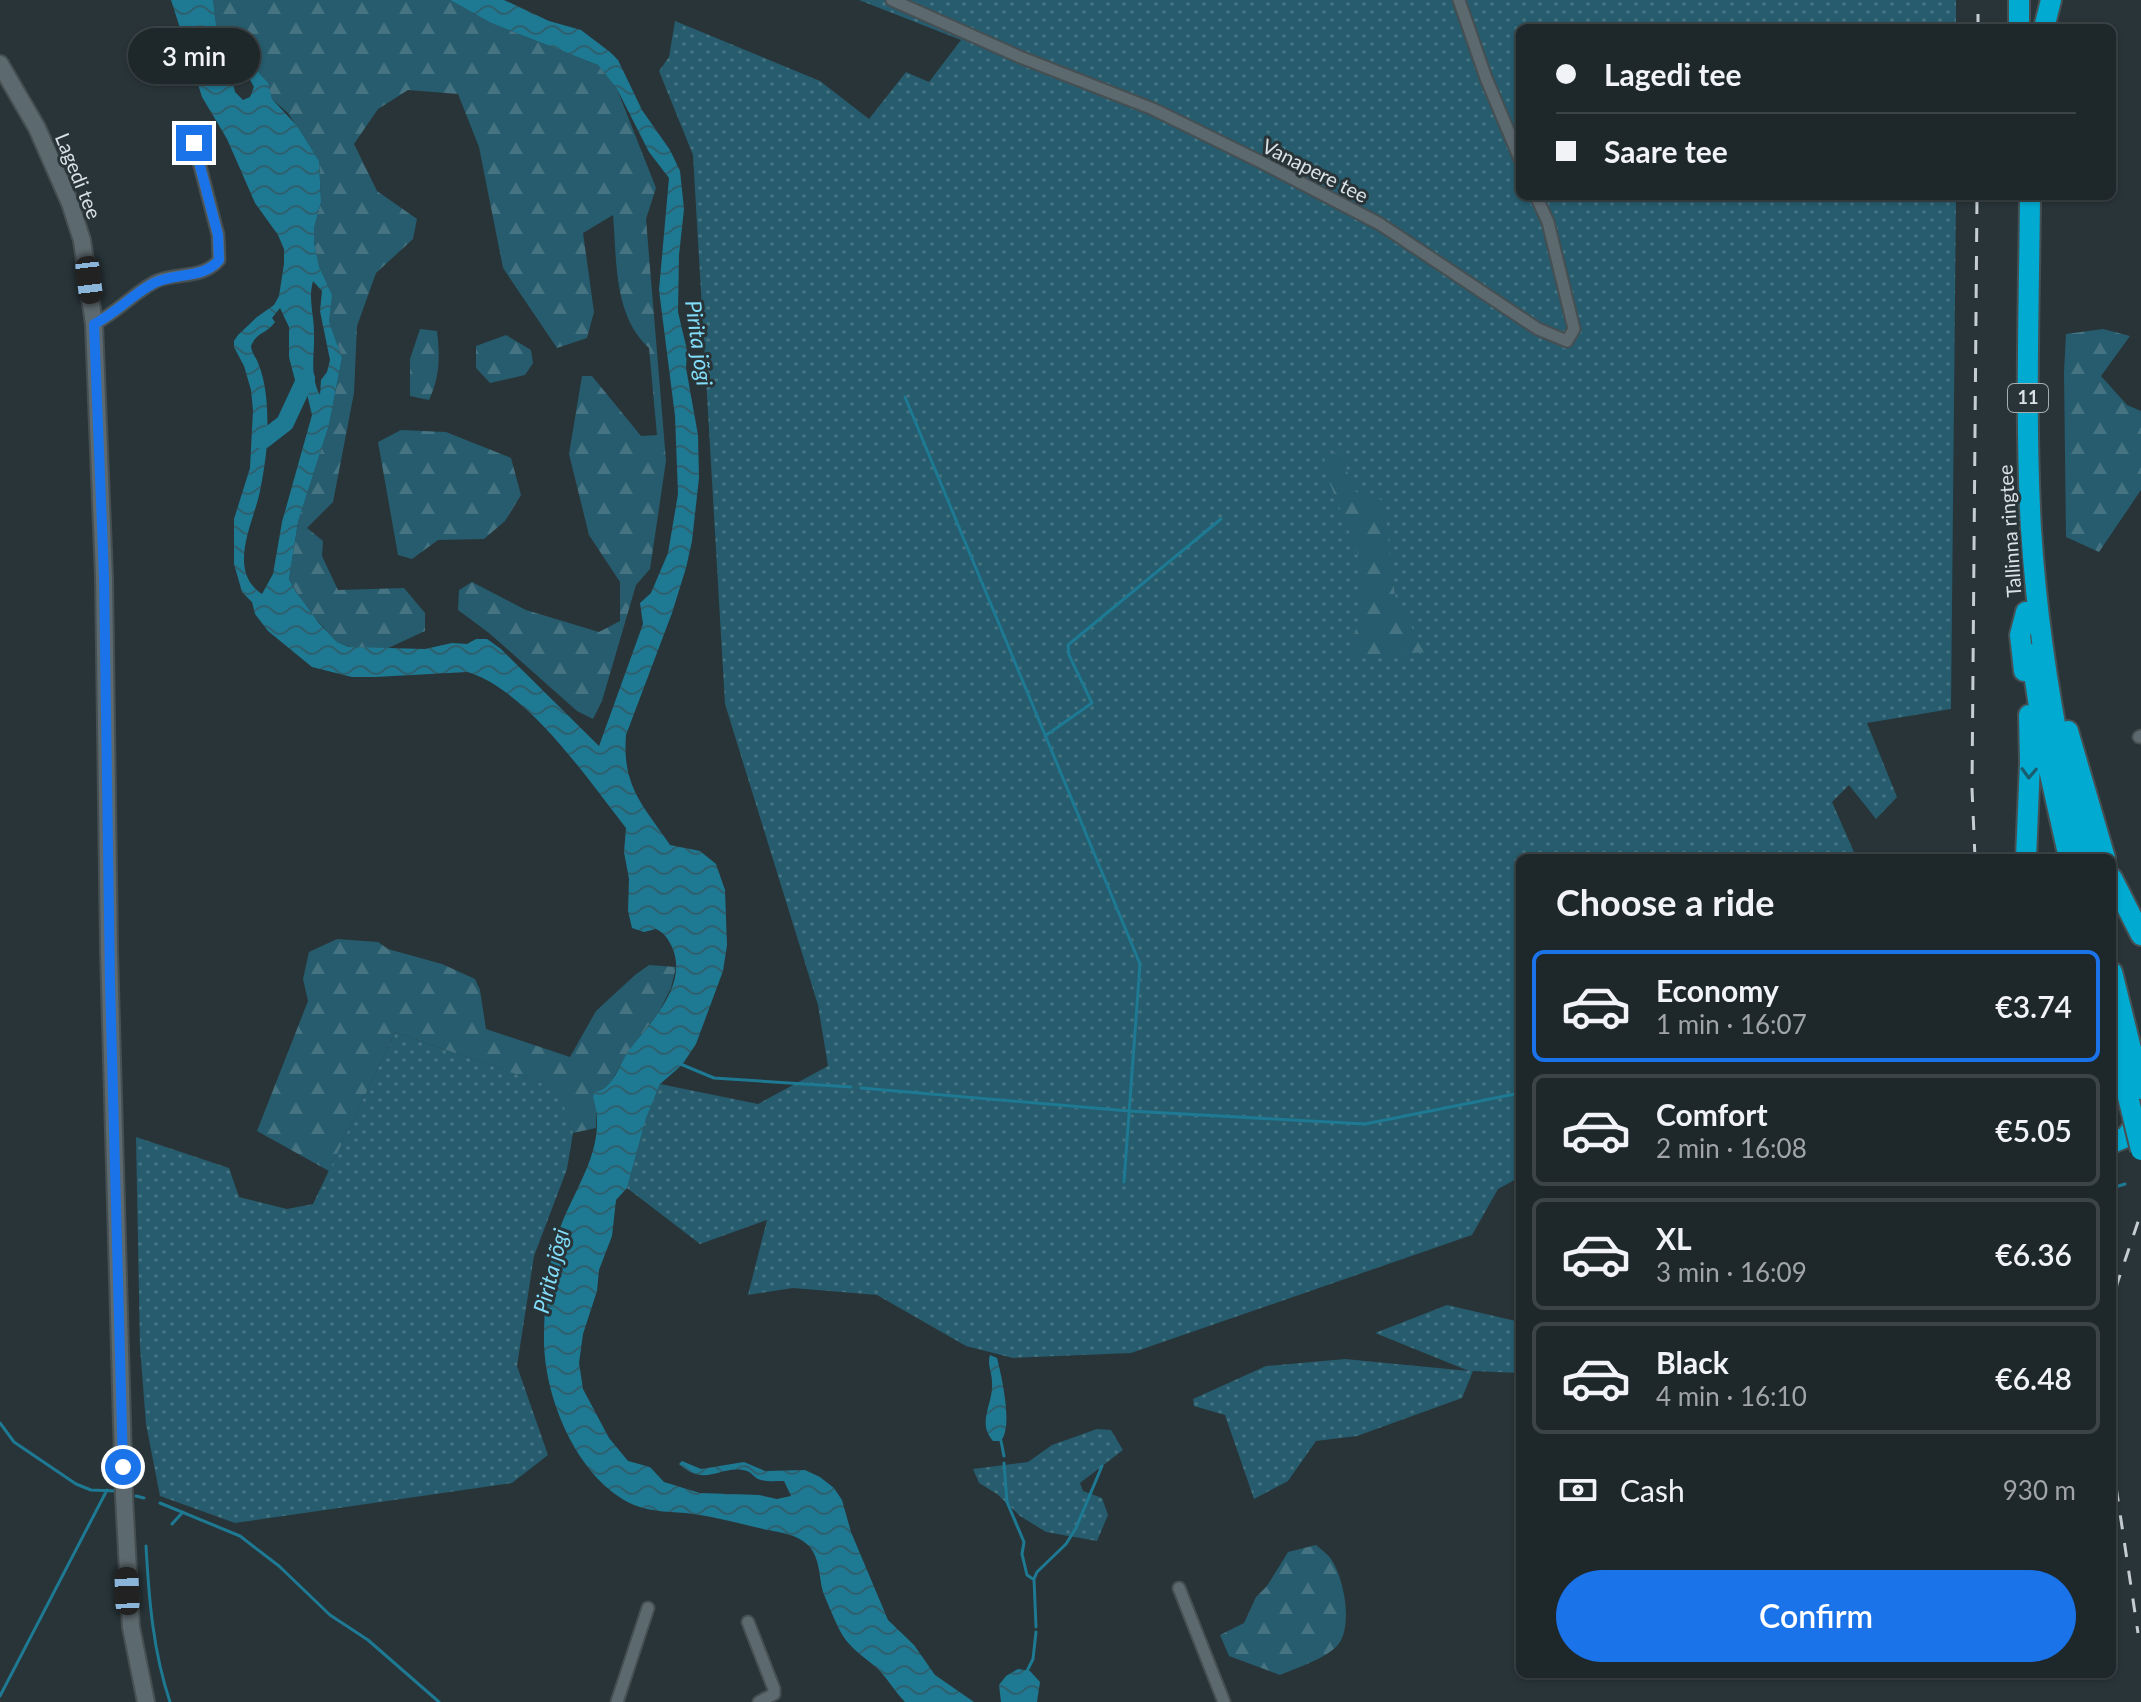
<!DOCTYPE html>
<meta charset="utf-8">
<style>
:root{--surface:#1e272a;--page:#2b3336;--text:#f1f3f6;--muted:#a1a5a8;--line:#3c4447;--accent:#1a73e8}
body{margin:0;font-family:Lato,sans-serif;background:var(--page);color:var(--text);height:100vh;display:flex;flex-direction:column;font-size:30px;white-space:nowrap}
*{box-sizing:border-box;margin:0}
p{font-size:26px;color:var(--muted)}
.icon{flex:none;width:44px;height:44px;fill:none;stroke:currentColor;stroke-width:2;stroke-linecap:round;stroke-linejoin:round}
.map{position:relative;flex:1;overflow:hidden}
.details{position:absolute;left:1516px;top:854px;width:600px;height:824px;display:flex;flex-direction:column;background:var(--surface);border-radius:12px;box-shadow:0 2px 6px #0004,0 0 0 2px var(--line)}
.details>*{flex:none}
.hud{position:absolute;left:1516px;top:24px;width:600px;height:176px;border-radius:12px;box-shadow:0 2px 6px #0004,0 0 0 2px var(--line);display:grid;align-content:center;height:176px;padding:0 40px;background:var(--surface)}
.end{position:absolute;width:36px;height:36px;margin:-18px;border:10px solid #1a73e8;background:#fff;box-shadow:0 0 0 4px #fff}
.from{border-radius:50%}
.bubble{position:absolute;height:56px;border-radius:28px;background:var(--surface);box-shadow:0 2px 6px #0004,0 0 0 2px var(--line);font-size:26px;font-weight:600;line-height:56px;text-align:center}
.car{position:absolute;width:24px;height:48px;margin:-24px -12px;border-radius:10px;box-shadow:0 0 6px 2px #0007;background:linear-gradient(#222 24%,#8ab4d8 0 40%,#222 0 76%,#8ab4d8 0 86%,#222 0)}
.hud b{display:flex;align-items:center;gap:28px;height:76px;font-size:30px}
.hud b+b{border-top:2px solid var(--line)}
.hud i{width:20px;height:20px;background:var(--text)}
ul{padding:0;list-style:none}
li{display:flex;align-items:center;gap:24px;height:112px;margin:0 16px 12px;padding:0 24px;border:4px solid var(--line);border-radius:12px}
li div{flex:1}
li b{display:block;font-size:30px}
li em{font-style:normal;font-weight:600}
li.on{border-color:var(--accent)}
li>.icon{width:72px;height:72px;stroke-width:1.5}
h2{padding:0 40px;font-size:36px;line-height:96px}
.pay{display:flex;align-items:center;gap:20px;height:88px;padding:0 40px;font-size:30px}
.pay p{margin-inline-start:auto}
.primary-button{display:flex;gap:16px;margin-top:auto;padding:16px 40px}
.primary-button a{flex:1;height:92px;border-radius:48px;background:var(--accent);color:#fff;font-size:32px;font-weight:600;line-height:92px;text-align:center}
.map>svg:first-child{display:block}
.grass{fill:url(#grass-dots)}
.forest{fill:url(#forest-firs)}
.water{fill:url(#water-waves);fill-rule:evenodd}
.lines{fill:none;stroke-linecap:round;stroke-linejoin:round}
.stream{stroke:#1e7993;stroke-width:3}
.river{stroke:#1e7993;stroke-width:18}
.street-casing{stroke:#464f52;stroke-width:15}
.secondary-casing{stroke:#464f52;stroke-width:20}
.highway-casing{stroke:#464f52;stroke-width:24}
.street{stroke:#5c696e;stroke-width:11}
.secondary{stroke:#5c696e;stroke-width:16}
.highway{stroke:#00aad1;stroke-width:20}
.rail{stroke:#c5cdd0;stroke-width:3;stroke-dasharray:14 14;stroke-linecap:butt}
.highway-bridge-casing{stroke:#464f52;stroke-width:24;stroke-linecap:butt}
.highway-bridge{stroke:#00aad1;stroke-width:20}
.oneway{stroke:#1a5d6e}
.route{stroke:#1a73e8;stroke-width:10}
.labels{text-anchor:middle;stroke-width:6;stroke-linejoin:round;paint-order:stroke}
.shield{fill:#283438;stroke:#a5aeb1;stroke-width:2}
.shield-label{font-size:18px;font-weight:bold;fill:#dbe2e5}
.street-label{font-size:20px;fill:#dbe2e5;stroke:#283438}
.water-label{font-size:22px;font-style:italic;fill:#82ddfb;stroke:#283438}
</style>
<div class="map">
<svg width="2141" height="1702" viewBox="0 0 2141 1702">
<defs>
<pattern id="grass-dots" width="8" height="8" patternUnits="userSpaceOnUse" patternTransform="scale(2)"><rect width="8" height="8" fill="#265c6d"/><path d="M2 2h.1M6 6h.1" fill="none" stroke="#457382" stroke-width="1.8" stroke-linecap="round"/></pattern>
<pattern id="forest-firs" width="22" height="20" patternUnits="userSpaceOnUse" patternTransform="scale(2)"><rect width="22" height="20" fill="#265c6d"/><path d="M5 1l3.5 6h-7zM16 11l3.5 6h-7z" fill="#457382"/></pattern>
<pattern id="water-waves" width="16" height="10" patternUnits="userSpaceOnUse" patternTransform="scale(2)"><rect width="16" height="10" fill="#1e7993"/><path d="M0 5q4-4 8 0t8 0" fill="none" stroke="#2e6170"/></pattern>
</defs>
<rect width="100%" height="100%" fill="#283438"/>
<path class="grass" d="M859 0H1956V28H1520V196H1956L1951 709 1867 723 1897 797 1876 819 1849 785 1832 802 1854 852 1849 858H1520V1177L1498 1189 1472 1235 1131 1353 1013 1358 966 1346 877 1295 793 1288 748 1295 767 1220 700 1244 627 1188 646 1117 660 1084 758 1104 828 1066 818 1005 725 704 693 155 659 71 669 57 675 21 820 81 869 119 906 72 929 82 961 40Z
M395 1032 559 1089 573 1133 567 1169 534 1256 517 1366 548 1455 512 1483 235 1523 160 1496 146 1424 140 1347 136 1137 229 1168 239 1197 287 1209 313 1204Z
M1447 1305 1520 1322V1373L1473 1371 1462 1398 1357 1436 1316 1441 1288 1481 1254 1499 1225 1415 1194 1406 1193 1399 1266 1366 1345 1359 1469 1371 1375 1333Z
M1097 1429 1111 1430 1123 1450 1080 1483 1083 1491 1102 1498 1108 1515 1097 1541 1046 1532 1020 1516 997 1494 979 1483 973 1469 1028 1462 1052 1445Z"/>
<path class="forest" d="M213 0H450L491 23 598 65 617 89 656 188 646 219 666 461 650 569 636 585 602 701 593 719 577 711 489 633 458 610 459 590 472 582 526 610 599 632 620 621V582L589 535 569 454 582 376H592L641 436 657 435 649 348C613 315 617 260 613 215L583 233 594 312 587 338 557 348 503 268 479 147 458 94 408 90 378 109 354 144 377 191 417 219 413 239 376 273 357 326 354 393 333 502 307 528 323 541 322 556 338 590 404 588 425 613V631L384 650 350 647 337 642 305 607 289 579 298 522 329 425 342 358 329 321 314 242V228L321 202 319 161 288 113 272 99 267 83 250 63 236 58 224 48 216 24Z
M420 329 437 331C440 356 440 377 429 400L410 396V359Z
M2103 329 2130 336 2101 376 2127 405 2141 411V490L2099 552 2066 537 2064 372 2066 334Z
M506 335 531 350 533 363 525 375 490 383 476 368V346Z
M401 430 446 432 511 458 521 495 505 521 484 539 438 540 412 559 398 555 378 442Z
M1339 453 1356 492 1384 501 1395 596 1425 652 1347 658 1361 612V561L1324 469 1325 455Z
M337 939 378 942 388 949 442 964 475 979 480 990 486 1029 570 1057 596 1011 635 975 649 965 676 967 671 988 659 1012 628 1052 610 1084 601 1091 596 1108V1128L573 1133 558 1089 395 1032 329 1171 257 1131 308 1001 303 979 309 952Z
M1316 1545C1322 1550 1330 1556 1333 1562 1344 1582 1352 1621 1340 1642 1331 1657 1296 1668 1280 1675L1229 1656 1220 1635 1244 1623 1256 1597 1267 1586 1288 1552Z"/>
<path class="water" d="M171 0H213L216 24 224 48 236 58 250 63 268 83 272 99 297 126 319 161 321 202 314 228V242L319 267 332 295 329 321 342 358 329 425 298 522 289 579 296 592 318 622 337 642 349 647 425 649 452 643 467 644 476 639H487L501 649 599 746 643 624 640 603 651 593 668 553 678 494 675 416 659 290 669 178 649 152 617 89 598 65 491 23 450 0H504L549 21 581 30 610 52 618 60 642 110 670 150 680 171 684 209 679 255 678 312 687 350 686 368 698 435 699 478 692 541 686 568 672 613 626 735C622 787 643 805 670 845L700 851 716 864 725 890 727 945 723 971 696 1044 682 1065 660 1084 646 1118 627 1188 616 1200 612 1236 599 1270 597 1291 583 1334 579 1363 583 1389 609 1438 628 1461 650 1467 664 1482 700 1493 759 1495 777 1499 791 1496 784 1481C776 1481 766 1482 758 1479 753 1476 752 1473 747 1471 721 1463 706 1489 679 1464L682 1461 701 1469 744 1462 765 1471 805 1470 820 1477 834 1488 842 1500 851 1532 888 1620 914 1645 935 1675 974 1702H905C895 1692 888 1679 878 1669 866 1658 852 1650 843 1636 837 1626 830 1609 825 1597 818 1581 822 1561 809 1546 797 1533 775 1532 759 1528 737 1523 715 1517 693 1514 673 1511 653 1513 634 1505 578 1480 545 1400 544 1342 544 1307 547 1268 558 1234 573 1188 609 1148 593 1097L595 1092C613 1090 620 1063 629 1050 650 1023 689 985 672 947 667 937 665 934 656 929L644 932 632 928 628 911 629 879 624 852 626 828C589 781 527 689 467 672L375 677H352L312 667 268 631 255 614 252 602 242 592 234 564V519L250 468 253 410 251 390 244 366 234 347V341L238 335 257 317 274 305 279 296 284 264V249L278 235 255 203 227 139 202 97ZM239 71 248 76 254 87 250 97 243 100 235 92 231 74ZM313 281 322 291 320 311 330 360 327 372 321 380 320 395C309 375 315 353 314 332 314 314 308 299 313 281ZM280 308 289 327V357L296 384 307 394 312 415 282 522 273 574 262 594C226 570 254 522 260 491 263 476 266 458 267 442 268 418 268 386 258 363 256 357 252 354 251 346 258 330 266 335 275 322L272 318Z
M990 1355 997 1358C1002 1378 1013 1426 1001 1441H993C976 1422 994 1403 992 1382 992 1372 987 1365 990 1355Z
M1018 1669 1030 1671 1040 1682 1037 1702H1001L999 1685 1006 1676Z"/>
<g class="lines">
<path class="stream" d="M905 397 1140 964 1124 1182
M1045 736 1092 703 1069 655 1068 645 1221 519
M678 1063 714 1078 851 1087
M861 1088 1129 1111 1365 1124 1520 1093
M2112 1188 2125 1184
M0 1423 14 1442 76 1484 91 1490 116 1491
M1001 1441 1004 1456
M1004 1463 1007 1502 1024 1542 1022 1554 1027 1575 1033 1579
M136 1496 144 1498
M160 1503 240 1536 279 1566 330 1615 368 1640 439 1702
M172 1524 183 1512
M146 1546C149 1600 153 1651 170 1702
M1036 1627 1034 1579 1037 1572 1066 1544 1076 1528 1102 1466
M1027 1671 1033 1659 1036 1632
M0 1696 107 1490"/>
<path class="river" d="M263 440 285 423 306 378"/>
<defs>
<path id="street" d="M892 0 1020 57 1153 109 1261 162 1380 224 1538 329 1567 341 1574 329 1548 222 1536 196
M1459 0 1486 78 1520 159
M94 324C117 313 139 288 159 280 180 273 204 278 219 260L218 235 194 143
M2139 737 2141 736
M1179 1588 1224 1702
M748 1622 774 1689V1694L759 1702
M617 1702 648 1608"/>
<path id="secondary" d="M0 64 37 128 70 203 82 240 94 324 104 577 109 950 124 1496 131 1627 146 1702"/>
<path id="highway" d="M2019 28V0
M2044 28 2051 0
M2030 196C2029 307 2025 418 2031 529 2038 640 2057 751 2084 858
M2031 654 2048 765 2069 858
M2024 671 2020 635 2026 612
M2068 731 2105 858
M2026 858 2030 762 2029 715
M2112 878 2141 935
M2112 972 2141 1089
M2112 1033 2130 1105
M2112 1143 2126 1137 2141 1116"/>
</defs>
<use href="#street" class="street-casing"/>
<use href="#secondary" class="secondary-casing"/>
<use href="#highway" class="highway-casing"/>
<use href="#street" class="street"/>
<use href="#secondary" class="secondary"/>
<use href="#highway" class="highway"/>
<path class="rail" d="M1978 28V0
M1975 858 1972 789 1977 196
M2112 1316 2117 1284 2141 1213
M2112 1460 2138 1633"/>
<defs>
<path id="highway-bridge" d="M2130 1105 2141 1150"/>
</defs>
<use href="#highway-bridge" class="highway-bridge-casing"/>
<use href="#highway-bridge" class="highway-bridge"/>
</g>
<defs><path id="oneway-chevron" d="M-2-3.5L2.5 0L-2 3.5" fill="none" stroke-width="1.6" stroke-linecap="round" stroke-linejoin="round" transform="scale(2)"/></defs>
<use class="oneway" href="#oneway-chevron" transform="translate(2029 773) rotate(92)"/>
<g class="lines">
<path class="route" d="M123 1467 110 982 104 577 94 324C117 313 139 288 159 281 180 273 204 278 219 260L218 235 194 143"/>
</g>
<g class="labels">
<rect class="shield" x="2008" y="384" width="40" height="28" rx="6"/>
<g class="shield-label">
<text x="2028" y="404">11</text>
</g>
<g class="street-label">
<text transform="translate(1315 171) rotate(27)" y="7">Vanapere tee</text>
<text transform="translate(78 176) rotate(68)" y="7">Lagedi tee</text>
<text transform="translate(2010 531) rotate(-94)" y="7">Tallinna ringtee</text>
</g>
<g class="water-label">
<text transform="translate(699 343) rotate(82)" y="8">Pirita jõgi</text>
<text transform="translate(551 1271) rotate(-76)" y="8">Pirita jõgi</text>
</g>
</g>
</svg>
<i class="end from" style="left:123px;top:1467px"></i>
<i class="end" style="left:194px;top:143px"></i>
<div class="bubble" style="left:128px;top:28px;width:132px">3 min</div>
<i class="car" style="left:89px;top:280px;rotate:173deg"></i>
<i class="car" style="left:127px;top:1591px;rotate:358deg"></i>
<div class="hud">
<b><i class="from"></i>Lagedi tee</b>
<b><i></i>Saare tee</b>
</div>
<section class="details">
<h2>Choose a ride</h2>
<ul>
<li class="on"><svg class="icon" aria-label="car" viewBox="0 0 24 24"><path d="M5 17H2v-5l4-1 3-4h7l3 4 3 1v5h-3M9 17h6M6 11h13"/><circle cx="7" cy="17" r="2"/><circle cx="17" cy="17" r="2"/></svg><div><b>Economy</b><p>1 min · 16:07</p></div><em>€3.74</em></li>
<li><svg class="icon" aria-label="car" viewBox="0 0 24 24"><path d="M5 17H2v-5l4-1 3-4h7l3 4 3 1v5h-3M9 17h6M6 11h13"/><circle cx="7" cy="17" r="2"/><circle cx="17" cy="17" r="2"/></svg><div><b>Comfort</b><p>2 min · 16:08</p></div><em>€5.05</em></li>
<li><svg class="icon" aria-label="car" viewBox="0 0 24 24"><path d="M5 17H2v-5l4-1 3-4h7l3 4 3 1v5h-3M9 17h6M6 11h13"/><circle cx="7" cy="17" r="2"/><circle cx="17" cy="17" r="2"/></svg><div><b>XL</b><p>3 min · 16:09</p></div><em>€6.36</em></li>
<li><svg class="icon" aria-label="car" viewBox="0 0 24 24"><path d="M5 17H2v-5l4-1 3-4h7l3 4 3 1v5h-3M9 17h6M6 11h13"/><circle cx="7" cy="17" r="2"/><circle cx="17" cy="17" r="2"/></svg><div><b>Black</b><p>4 min · 16:10</p></div><em>€6.48</em></li>
</ul>
<div class="pay"><svg class="icon" aria-label="cash" viewBox="0 0 24 24"><path d="M3 7h18v10H3z"/><circle cx="12" cy="12" r="2"/></svg>Cash<p>930 m</p></div>
<div class="primary-button"><a>Confirm</a></div>
</section>
</div>
